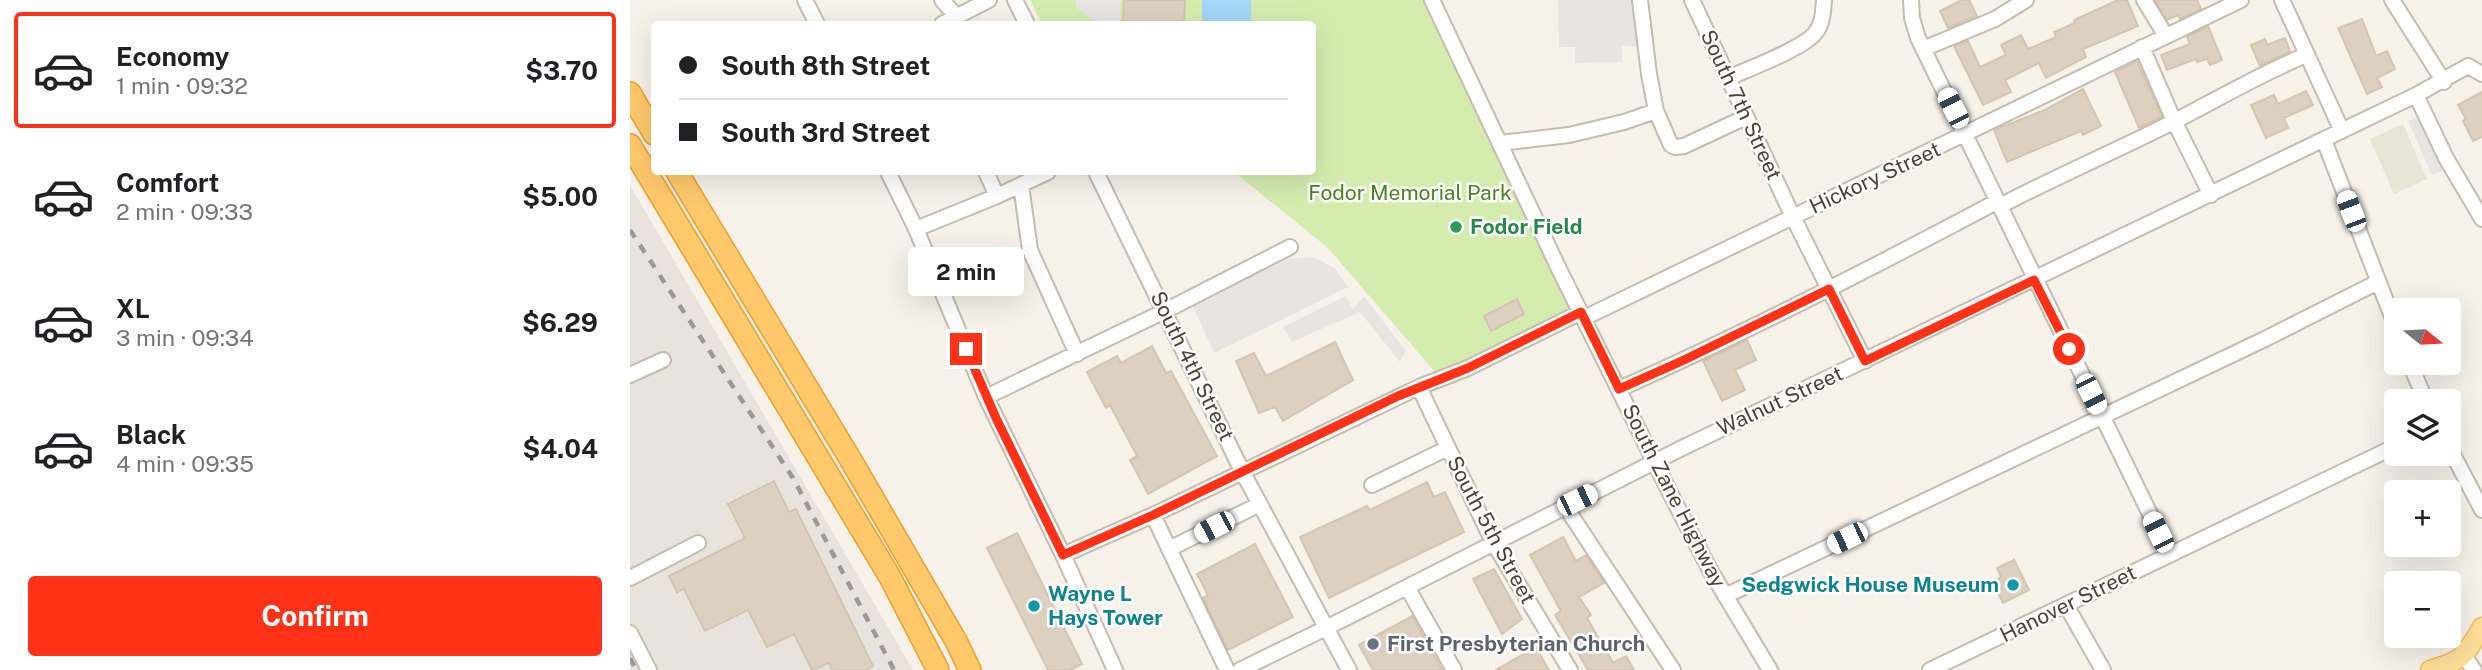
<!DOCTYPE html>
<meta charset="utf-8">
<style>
:root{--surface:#fff;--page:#f2f2f2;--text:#202124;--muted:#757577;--line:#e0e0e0;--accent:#ff3217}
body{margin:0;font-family:"Public Sans",sans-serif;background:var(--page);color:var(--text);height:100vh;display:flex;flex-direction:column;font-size:26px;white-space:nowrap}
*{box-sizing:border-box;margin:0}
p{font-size:23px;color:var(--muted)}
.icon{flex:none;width:38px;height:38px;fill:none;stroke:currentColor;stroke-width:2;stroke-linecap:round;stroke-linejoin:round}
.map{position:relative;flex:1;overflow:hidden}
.details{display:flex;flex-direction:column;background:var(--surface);width:630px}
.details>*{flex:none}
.banner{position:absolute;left:21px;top:21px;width:665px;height:154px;border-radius:7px;box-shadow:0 7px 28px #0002;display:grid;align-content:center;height:154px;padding:0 28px;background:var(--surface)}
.needle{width:46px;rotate:108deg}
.buttons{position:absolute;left:1754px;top:298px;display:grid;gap:14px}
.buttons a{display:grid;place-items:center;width:77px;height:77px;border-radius:7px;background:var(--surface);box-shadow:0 7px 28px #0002;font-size:35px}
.end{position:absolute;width:32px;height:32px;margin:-16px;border:9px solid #ff3217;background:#fff;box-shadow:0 0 0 4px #fff}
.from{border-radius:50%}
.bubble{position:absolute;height:49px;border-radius:7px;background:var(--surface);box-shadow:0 7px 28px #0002;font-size:23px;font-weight:700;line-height:49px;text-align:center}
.car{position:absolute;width:21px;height:42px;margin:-21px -10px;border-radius:9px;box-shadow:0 0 5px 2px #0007;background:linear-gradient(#fff 24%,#345 0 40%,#fff 0 76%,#345 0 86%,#fff 0)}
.banner b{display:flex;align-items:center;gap:24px;height:66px;font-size:26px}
.banner b+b{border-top:2px solid var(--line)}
.banner i{width:18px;height:18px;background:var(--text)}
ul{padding:12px 0 0;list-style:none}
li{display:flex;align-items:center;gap:21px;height:116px;margin:0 14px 10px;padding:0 14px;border:4px solid transparent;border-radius:7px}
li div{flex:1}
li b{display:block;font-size:26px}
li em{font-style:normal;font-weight:700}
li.on{border-color:var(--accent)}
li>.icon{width:63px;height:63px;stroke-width:1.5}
.cta{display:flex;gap:14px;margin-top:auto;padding:14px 28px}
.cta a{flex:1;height:80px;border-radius:7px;background:var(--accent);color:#fff;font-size:28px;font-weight:700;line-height:80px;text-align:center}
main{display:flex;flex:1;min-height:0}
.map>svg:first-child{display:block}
.residential{fill:#eae4d7}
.industrial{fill:#e9e3de}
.green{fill:#d4edaf}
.parking{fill:#e7e5e1}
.water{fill:#a1d7f7}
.building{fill:#dcd0c1;stroke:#d4c5b0;stroke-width:2}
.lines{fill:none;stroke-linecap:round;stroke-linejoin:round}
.minor-casing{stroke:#c6bcae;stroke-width:18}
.major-casing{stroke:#efbe5f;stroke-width:21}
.highway-casing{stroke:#eb9f2e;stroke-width:24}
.minor{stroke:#fff;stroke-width:14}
.major{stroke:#ffde99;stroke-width:18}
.highway{stroke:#ffc86b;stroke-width:21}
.rail{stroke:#999;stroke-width:4.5;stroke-dasharray:9 9;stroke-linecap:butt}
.route{stroke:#ff3217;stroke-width:9}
.leisure-dot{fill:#2e9e5b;stroke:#fff;stroke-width:2.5}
.culture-dot{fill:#0f9aa8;stroke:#fff;stroke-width:2.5}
.worship-dot{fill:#6b7280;stroke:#fff;stroke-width:2.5}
.labels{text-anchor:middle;stroke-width:5;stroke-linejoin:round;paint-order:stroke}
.street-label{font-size:21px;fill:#4b4237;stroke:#fff}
.park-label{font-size:21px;fill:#4b8323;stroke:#fff}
.leisure-label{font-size:21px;font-weight:bold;fill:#27864d;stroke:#fff;text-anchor:start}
.culture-label{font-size:21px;font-weight:bold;fill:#0d838f;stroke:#fff;text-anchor:end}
.worship-label{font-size:21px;font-weight:bold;fill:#5b616d;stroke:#fff;text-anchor:start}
</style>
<main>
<section class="details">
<ul>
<li class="on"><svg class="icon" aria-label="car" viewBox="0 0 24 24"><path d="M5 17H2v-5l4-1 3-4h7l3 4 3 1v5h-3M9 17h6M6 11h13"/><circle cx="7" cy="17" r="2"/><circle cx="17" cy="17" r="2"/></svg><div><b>Economy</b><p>1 min · 09:32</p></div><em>$3.70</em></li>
<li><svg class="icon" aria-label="car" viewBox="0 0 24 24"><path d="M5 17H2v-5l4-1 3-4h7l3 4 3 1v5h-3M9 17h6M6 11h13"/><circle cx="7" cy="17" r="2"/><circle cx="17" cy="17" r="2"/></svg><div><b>Comfort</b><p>2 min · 09:33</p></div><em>$5.00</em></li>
<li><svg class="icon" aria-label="car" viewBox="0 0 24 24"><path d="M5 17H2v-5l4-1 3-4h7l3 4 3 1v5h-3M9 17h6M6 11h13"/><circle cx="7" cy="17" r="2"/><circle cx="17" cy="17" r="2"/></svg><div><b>XL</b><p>3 min · 09:34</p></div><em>$6.29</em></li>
<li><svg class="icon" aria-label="car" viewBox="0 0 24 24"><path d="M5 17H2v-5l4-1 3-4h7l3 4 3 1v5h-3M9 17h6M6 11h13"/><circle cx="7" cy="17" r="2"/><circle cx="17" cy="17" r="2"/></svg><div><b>Black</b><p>4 min · 09:35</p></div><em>$4.04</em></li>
</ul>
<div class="cta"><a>Confirm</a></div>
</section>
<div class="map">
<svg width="1852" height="670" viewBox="0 0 1852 670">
<rect width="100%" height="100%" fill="#f6f2e9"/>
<path class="residential" d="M1773 124 1797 179 1764 194 1740 139Z"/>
<path class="industrial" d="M0 185 283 670H0Z"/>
<path class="green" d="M400 0H799L945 315 811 379 697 247 604 172H682V24H412Z"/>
<path class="parking" d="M446 0H491L490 24H469L447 8Z
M928 0H1009L1010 46H992V62L945 63V47H929Z
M1794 114 1821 168 1802 175 1778 121Z
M684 257 704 268 718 287 584 353 561 302 659 259Z
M716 296 723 309 734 296 776 351 770 362 730 312 662 342 653 327Z"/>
<path class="water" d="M572 0H621V24H572Z"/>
<path class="building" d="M494 0H555L554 24H493Z
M1332 0H1339L1347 16 1318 28 1310 11Z
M1488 0H1497L1508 26 1453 49 1456 57 1416 78 1409 63 1375 80 1381 92 1353 105 1324 46 1338 41 1350 67 1376 55 1371 45 1391 35 1398 49 1426 37 1424 32 1445 23 1444 20Z
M1525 0H1567L1571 9 1550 19 1548 15 1537 20Z
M1732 19 1746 56 1757 51 1765 69 1747 78 1752 87 1737 94 1708 28Z
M1578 26 1592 60 1580 65 1577 59 1567 62 1566 59 1537 70 1531 55 1560 44 1557 37Z
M1655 38 1660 51 1630 66 1621 45 1635 39 1637 45Z
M1507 61 1532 117 1509 128 1485 72Z
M1453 89 1471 126 1453 135 1451 131 1377 162 1364 130 1415 110Z
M1676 91 1683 105 1654 118 1658 128 1636 138 1621 105 1644 95 1648 104Z
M1852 92V137L1843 141 1833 121 1836 119 1828 105Z
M887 299 894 314 861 331 854 316Z
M1117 340 1126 360 1105 370 1115 390 1092 401 1073 361Z
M705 342 723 380 653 421 645 407 629 413 606 361 624 353 636 376Z
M522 346 536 373 541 371 587 456 518 494 500 460 507 456 480 405 476 408 457 372 487 356 491 363Z
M144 481 159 512 166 509 243 666 236 670H202L199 663 182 670 164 634 137 647 118 610 75 631 54 589 47 592 39 576 115 538 98 504Z
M797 482 804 497 815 492 834 532 699 598 670 537 737 506 740 510Z
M387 533 452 664 440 670H418L357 548Z
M933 537 946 561 956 555 974 583 949 597 961 615 957 618 983 663 996 656 1004 670H958L925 615 931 611 900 555Z
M625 544 663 617 598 650 573 598 578 595 567 574Z
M1384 560 1399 590 1373 603 1367 591 1371 589 1367 580 1371 577 1367 568Z
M864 569 892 619 872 634 843 579Z
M782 616 812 670H743L729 645Z
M906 647 919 670H866Z"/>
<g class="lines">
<defs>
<path id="minor" d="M175 0 187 24
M312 0 327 17
M385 0 397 24
M802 0 929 269 1037 487 1080 570 1140 670
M1010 0 1019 74 1026 111 1041 145 1045 147 1054 146 1116 117
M1062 0 1163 217 1235 361
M1281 0 1282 18 1288 38 1540 555
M1514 0 1536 36
M1652 0 1712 131
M1762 0 1814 82
M312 24 359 0
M1512 47 1544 121 1581 195
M1293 49 1365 19 1396 0
M1098 78C1118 69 1175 48 1186 32 1193 23 1193 11 1194 0
M1786 95 1816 158 1852 219
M1694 140 1766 327
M870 143 939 135 994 122 1026 111
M258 172 286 229 356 397 433 555 485 670
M356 172 367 196
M466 172 612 471 719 670
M391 185 400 250 447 354
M1370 206C1427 176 1486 151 1543 122 1588 99 1630 74 1676 55
M286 229 367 196 418 172
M954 318 1611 0
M1779 362 1796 401
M0 375 33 360
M789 387 863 542 940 670
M989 389C1118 332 1244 267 1368 201
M356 397 535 311 660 247
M1818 445 1852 510
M742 485 818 448
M935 506 1043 670
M523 515 597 670
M539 549 630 504
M433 555 523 515 789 387 838 368 951 312
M0 578 68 543
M777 587 824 670
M1095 596 1635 339 1748 282
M1436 605 1473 670
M0 633 19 670
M1834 656 1844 670
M610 670 696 628 1050 449 1786 95 1838 66 1852 74
M1300 670 1766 446"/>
<path id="major" d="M1800 670C1834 660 1834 657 1852 627"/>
<path id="highway" d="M0 93 24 134
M0 145 260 577 308 670
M47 172 222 462 326 641 340 670"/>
</defs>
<use href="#minor" class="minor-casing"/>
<use href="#major" class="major-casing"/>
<use href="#highway" class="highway-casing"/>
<use href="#minor" class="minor"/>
<use href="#major" class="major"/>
<use href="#highway" class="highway"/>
<path class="rail" d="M0 230 163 478 264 670
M0 658 6 670"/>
</g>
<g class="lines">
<path class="route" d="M336 349 366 418 433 555 523 515 768 396 838 368 951 312 989 389 1054 360 1199 289 1235 361 1404 280 1439 349"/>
</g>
<circle class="leisure-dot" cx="826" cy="227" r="7"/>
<g class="culture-dot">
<circle cx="1383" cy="585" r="7"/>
<circle cx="404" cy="606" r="7"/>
</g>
<circle class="worship-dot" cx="743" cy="644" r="7"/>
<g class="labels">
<g class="street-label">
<text transform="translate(1111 105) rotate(65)" y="7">South 7th Street</text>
<text transform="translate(1245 178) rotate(-25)" y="7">Hickory Street</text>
<text transform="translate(562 366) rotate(64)" y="7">South 4th Street</text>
<text transform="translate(1150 401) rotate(-25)" y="7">Walnut Street</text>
<text transform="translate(1044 496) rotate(63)" y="7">South Zane Highway</text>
<text transform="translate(861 530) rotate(62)" y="7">South 5th Street</text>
<text transform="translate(1438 604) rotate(-26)" y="7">Hanover Street</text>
</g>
<g class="park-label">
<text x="780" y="200">Fodor Memorial Park</text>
</g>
<g class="leisure-label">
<text x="840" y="234">Fodor Field</text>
</g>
<g class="culture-label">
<text x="1369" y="592">Sedgwick House Museum</text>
<text x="418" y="601" text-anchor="start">Wayne L<tspan x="418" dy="24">Hays Tower</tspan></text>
</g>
<g class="worship-label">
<text x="757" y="651">First Presbyterian Church</text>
</g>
</g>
</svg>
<div class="buttons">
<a><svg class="needle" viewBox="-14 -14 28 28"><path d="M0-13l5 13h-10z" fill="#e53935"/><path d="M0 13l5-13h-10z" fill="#757577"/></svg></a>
<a><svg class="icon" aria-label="layers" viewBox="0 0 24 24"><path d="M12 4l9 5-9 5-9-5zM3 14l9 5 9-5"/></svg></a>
<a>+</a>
<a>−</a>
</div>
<i class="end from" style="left:1439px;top:349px"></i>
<i class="end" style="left:336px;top:349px"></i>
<div class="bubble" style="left:278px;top:247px;width:116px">2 min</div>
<i class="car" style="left:1323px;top:108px;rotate:333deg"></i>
<i class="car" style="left:1721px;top:211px;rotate:339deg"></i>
<i class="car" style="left:1461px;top:394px;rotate:154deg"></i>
<i class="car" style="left:947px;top:500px;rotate:64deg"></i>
<i class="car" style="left:584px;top:527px;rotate:243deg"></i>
<i class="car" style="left:1528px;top:532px;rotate:334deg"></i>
<i class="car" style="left:1217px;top:538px;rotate:244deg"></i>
<div class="banner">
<b><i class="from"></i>South 8th Street</b>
<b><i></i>South 3rd Street</b>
</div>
</div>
</main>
